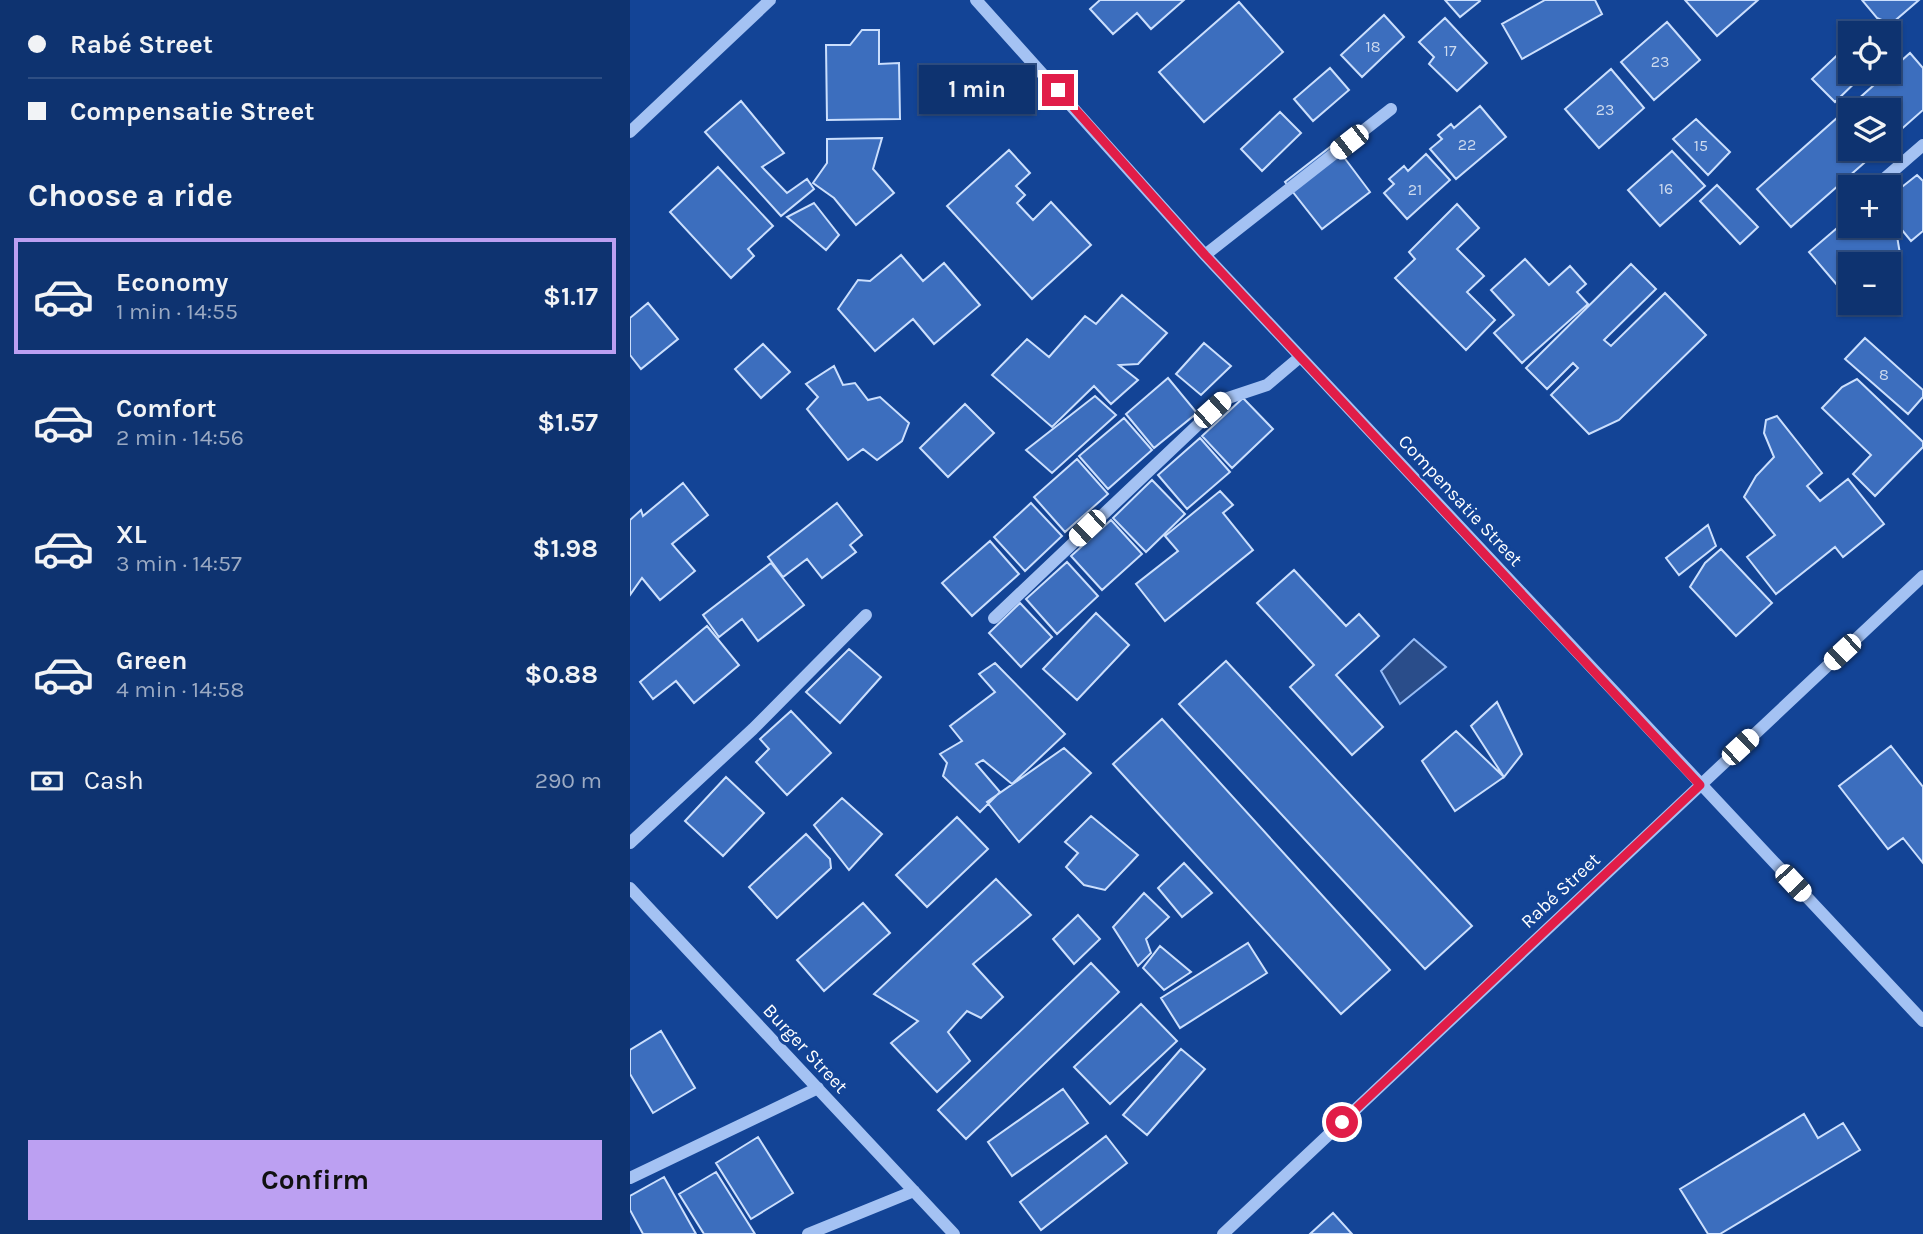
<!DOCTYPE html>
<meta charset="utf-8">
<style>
:root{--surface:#0e3370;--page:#1c3f78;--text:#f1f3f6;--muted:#9baac3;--line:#2e4e83;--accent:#bca0f2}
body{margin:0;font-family:Karla,sans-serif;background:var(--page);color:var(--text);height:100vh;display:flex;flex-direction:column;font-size:26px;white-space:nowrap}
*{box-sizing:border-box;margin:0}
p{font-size:23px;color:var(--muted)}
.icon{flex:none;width:38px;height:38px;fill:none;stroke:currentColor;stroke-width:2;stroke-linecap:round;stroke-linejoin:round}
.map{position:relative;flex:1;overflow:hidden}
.drawer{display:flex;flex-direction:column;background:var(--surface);width:630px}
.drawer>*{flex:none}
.top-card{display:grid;align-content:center;height:154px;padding:0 28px;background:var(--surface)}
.fabs{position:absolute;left:1208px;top:21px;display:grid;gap:14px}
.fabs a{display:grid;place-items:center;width:63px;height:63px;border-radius:0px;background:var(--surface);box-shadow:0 2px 5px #0004,0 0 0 2px var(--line);font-size:35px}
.end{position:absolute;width:32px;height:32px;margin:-16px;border:9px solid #e11d48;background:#fff;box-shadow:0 0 0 4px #fff}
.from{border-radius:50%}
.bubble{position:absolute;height:49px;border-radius:0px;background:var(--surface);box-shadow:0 2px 5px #0004,0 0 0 2px var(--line);font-size:23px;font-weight:700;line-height:49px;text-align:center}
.car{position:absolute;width:21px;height:42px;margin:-21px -10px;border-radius:9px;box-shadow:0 0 5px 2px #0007;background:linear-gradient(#fff 24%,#345 0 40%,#fff 0 76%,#345 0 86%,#fff 0)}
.top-card b{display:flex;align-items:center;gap:24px;height:66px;font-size:26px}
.top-card b+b{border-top:2px solid var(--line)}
.top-card i{width:18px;height:18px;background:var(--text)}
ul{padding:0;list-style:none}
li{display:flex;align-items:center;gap:21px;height:116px;margin:0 14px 10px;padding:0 14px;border:4px solid transparent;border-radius:0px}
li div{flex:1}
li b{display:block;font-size:26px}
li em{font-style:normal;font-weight:700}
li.on{border-color:var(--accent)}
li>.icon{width:63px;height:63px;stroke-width:1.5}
h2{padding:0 28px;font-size:32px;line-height:84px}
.pay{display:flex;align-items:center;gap:18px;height:77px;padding:0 28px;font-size:26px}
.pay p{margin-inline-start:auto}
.cta{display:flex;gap:14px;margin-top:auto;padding:14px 28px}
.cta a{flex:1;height:80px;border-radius:0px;background:var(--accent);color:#111;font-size:28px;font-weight:700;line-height:80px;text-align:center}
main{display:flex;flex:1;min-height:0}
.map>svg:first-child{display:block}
.water{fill:#2a4d8a;stroke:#96bcf6;stroke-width:2}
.building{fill:#3c6ebe;stroke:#cbdffd;stroke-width:2}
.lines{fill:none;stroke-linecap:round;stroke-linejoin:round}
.minor{stroke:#a4c2f3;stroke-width:12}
.route{stroke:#e11d48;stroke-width:9}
.labels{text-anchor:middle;stroke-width:6;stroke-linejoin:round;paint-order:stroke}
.number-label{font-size:16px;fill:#cedbef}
.street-label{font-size:19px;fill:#fff;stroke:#134496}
</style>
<main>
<section class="drawer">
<div class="top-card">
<b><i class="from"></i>Rabé Street</b>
<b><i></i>Compensatie Street</b>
</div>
<h2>Choose a ride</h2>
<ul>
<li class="on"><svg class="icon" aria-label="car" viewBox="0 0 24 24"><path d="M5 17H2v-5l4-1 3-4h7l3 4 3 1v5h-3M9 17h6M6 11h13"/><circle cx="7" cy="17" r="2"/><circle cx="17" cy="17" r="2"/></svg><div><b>Economy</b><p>1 min · 14:55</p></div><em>$1.17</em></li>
<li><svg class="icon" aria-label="car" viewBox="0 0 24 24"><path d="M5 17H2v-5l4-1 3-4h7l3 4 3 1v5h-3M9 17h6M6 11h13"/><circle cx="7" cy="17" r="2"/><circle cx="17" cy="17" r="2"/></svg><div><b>Comfort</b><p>2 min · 14:56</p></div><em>$1.57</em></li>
<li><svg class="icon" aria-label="car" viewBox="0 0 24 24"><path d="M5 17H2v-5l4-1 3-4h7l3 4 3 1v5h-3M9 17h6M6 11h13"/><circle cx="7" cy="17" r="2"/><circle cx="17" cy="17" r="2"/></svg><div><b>XL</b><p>3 min · 14:57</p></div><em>$1.98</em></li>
<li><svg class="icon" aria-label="car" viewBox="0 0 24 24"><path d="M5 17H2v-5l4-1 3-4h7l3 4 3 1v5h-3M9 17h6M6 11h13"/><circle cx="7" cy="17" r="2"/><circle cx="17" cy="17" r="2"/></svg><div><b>Green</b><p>4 min · 14:58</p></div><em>$0.88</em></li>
</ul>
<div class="pay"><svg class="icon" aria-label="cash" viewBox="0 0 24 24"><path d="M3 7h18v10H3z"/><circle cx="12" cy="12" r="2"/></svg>Cash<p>290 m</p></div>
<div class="cta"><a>Confirm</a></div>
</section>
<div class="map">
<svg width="1293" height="1234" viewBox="0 0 1293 1234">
<rect width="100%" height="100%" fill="#134496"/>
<path class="water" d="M784 639 816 667 770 704 751 671Z"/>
<path class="building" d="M470 0H554L521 29 507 13 483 34 460 9Z
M815 0H849L850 1 830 17Z
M915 0H965L972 14 892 59 872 24Z
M1055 0H1128L1087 36Z
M1232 0H1289L1261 24 1247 18Z
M609 2 653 52 574 122 529 72Z
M754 15 774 37 732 77 711 55Z
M815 18 857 63 827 91 799 64 804 57 789 42Z
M1037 22 1070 60 1024 100 991 62Z
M232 30H249V64L269 63 270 119 197 120 196 45H220Z
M1219 44 1220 72H1236L1205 102 1182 79Z
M1280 53 1293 68V110L1258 141V110H1220V149H1250L1161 227 1127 189Z
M700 68 719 90 683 121 664 99Z
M981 69 1014 108 969 148 935 109Z
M111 101 154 153 132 167 157 193 177 179 184 189 151 216 75 132Z
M850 106 876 137 826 179 800 149 812 139 808 135 821 124 824 128Z
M650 112 671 133 632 171 611 149Z
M1066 119 1100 152 1078 175 1043 139Z
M252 138 243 169 264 193 226 225 204 198 183 183 197 163V139Z
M704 144 740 192 692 229 655 182Z
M379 150 400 173 386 186 395 195 387 203 403 220 421 202 461 245 402 299 317 206Z
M1042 151 1075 186 1030 226 998 190Z
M796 154 820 180 777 219 754 193 764 184 759 179 774 166 778 171Z
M88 167 143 226 118 249 124 256 101 278 40 212Z
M1287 175 1293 181V231L1281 241 1258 213V198Z
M1087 185 1128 227 1110 244 1070 201Z
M184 203 209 235 196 250 157 217Z
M827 204 849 228 827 249 854 276 837 292 865 320 836 350 765 278 785 259 779 252Z
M1220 217V226H1257L1267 236 1270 254 1258 265 1220 264 1219 299 1179 252Z
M271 255 293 281 314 263 350 305 304 344 283 319 245 351 208 309 228 280 240 281Z
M895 259 919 285 940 266 956 284 947 292 958 304 892 363 864 333 884 315 861 290Z
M1001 264 1026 289 974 340 981 346 1035 293 1076 335 989 420 959 434 921 395 948 368 943 363 917 389 896 368Z
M492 295 537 333 508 364 489 365 508 380 481 404 464 386 422 427 362 375 397 339 419 357 455 316 466 324Z
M18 303 48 339 11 369 0 355V318Z
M1235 338 1293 390V397L1278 414 1215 359Z
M574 343 601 366 571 395 546 374Z
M133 344 160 372 131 398 105 369Z
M204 366 213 385 225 383 238 400 250 397 279 423 272 441 247 460 233 449 218 460 177 409 188 397 176 384Z
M538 378 567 413 524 448 496 414Z
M1227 379 1293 442V447L1245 496 1223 474 1241 455 1192 408 1212 387Z
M465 396 486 415 422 473 396 450Z
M613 398 643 429 602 468 572 436Z
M335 404 364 433 318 477 290 448Z
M1147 416 1192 473 1177 486 1190 501 1218 479 1254 524 1213 557 1205 547 1146 594 1117 557 1145 535 1114 497 1126 476 1144 457 1134 433 1136 420Z
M494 418 522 450 478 489 449 456Z
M570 438 600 472 557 509 528 475Z
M447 459 478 494 435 532 404 497Z
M522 480 555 514 516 552 483 518Z
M53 483 78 515 42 544 65 571 30 600 12 578 0 595V520L11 510 13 516Z
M590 491 603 505 593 513 623 550 535 621 506 584 548 551 535 536Z
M207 503 232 535 220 545 226 552 192 578 177 559 153 577 138 557Z
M401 503 432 536 395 571 364 537Z
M481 520 512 554 472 590 441 556Z
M1078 525 1086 546 1049 575 1036 558Z
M360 541 389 574 342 616 312 583Z
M1091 549 1142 603 1106 636 1060 587 1075 563Z
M437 562 468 596 427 634 396 599Z
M141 563 174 605 128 641 112 619 89 637 73 615Z
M664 570 716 626 729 614 749 636 706 675 753 727 722 755 660 687 684 665 627 603Z
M390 603 422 637 391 667 359 633Z
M466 613 499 645 447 700 413 669Z
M77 626 109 665 64 703 46 681 23 699 10 682Z
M219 649 251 677 210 723 176 692Z
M596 661 842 926 795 969 549 704Z
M365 663 435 734 382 784 353 760 346 764 370 792 350 812 313 776 317 763 310 754 332 741 320 726 365 692 349 674Z
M867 702 892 754 874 777 841 726Z
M161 711 201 753 157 795 126 762 139 749 130 739Z
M532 719 760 970 711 1014 483 764Z
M826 731 874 777 825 811 792 761Z
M1261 746 1293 787V863L1273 838 1258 849 1209 786Z
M434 748 461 773 389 842 357 802Z
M96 777 134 813 93 856 55 821Z
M212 798 252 834 219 870 184 825Z
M461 816 508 855 475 890 454 885 436 867 448 853 435 842Z
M327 817 358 849 297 907 266 875Z
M176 834 200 859 201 868 147 918 119 887Z
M554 863 582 893 552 917 528 888Z
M366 879 401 915 343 964 373 997 351 1018 337 1011 318 1032 340 1061 307 1092 261 1043 288 1021 244 994Z
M514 893 539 917 516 939 521 953 508 966 483 927Z
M233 903 260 933 194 991 167 960Z
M448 915 470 939 444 964 423 939Z
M618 943 637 973 550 1028 531 998Z
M530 946 561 972 534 990 513 968Z
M461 963 489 992 336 1139 308 1110Z
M511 1004 547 1041 480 1104 444 1067Z
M31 1031 65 1088 23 1113 0 1074V1050Z
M551 1049 575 1069 517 1135 493 1115Z
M433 1089 458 1123 382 1176 358 1142Z
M1174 1114 1188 1138 1213 1123 1230 1150 1090 1234H1078L1050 1189Z
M476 1136 497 1163 411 1230 390 1202Z
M128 1137 163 1193 121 1219 86 1163Z
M86 1172 125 1234H74L49 1194Z
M34 1177 66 1234H13L0 1210V1196Z
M703 1213 722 1234H680Z"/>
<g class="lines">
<path class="minor" d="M346 0 575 255 1293 1021
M0 132 140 0
M1247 185 1293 145
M575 255 761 109
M364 618 595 399 637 385 670 357
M0 843 123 729 236 615
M0 888 324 1234
M0 1178 188 1088
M178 1234 284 1191
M593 1234 1293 576"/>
</g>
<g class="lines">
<path class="route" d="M428 90 575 255 1070 785 712 1122"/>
</g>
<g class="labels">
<g class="number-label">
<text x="743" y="52">18</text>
<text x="820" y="56">17</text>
<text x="1030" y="67">23</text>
<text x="975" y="115">23</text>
<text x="837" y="150">22</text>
<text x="1071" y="151">15</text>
<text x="1036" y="194">16</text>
<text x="785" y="195">21</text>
<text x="1254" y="380">8</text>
</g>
<g class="street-label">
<text transform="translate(831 500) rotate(47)" y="7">Compensatie Street</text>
<text transform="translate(930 890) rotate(-43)" y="7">Rabé Street</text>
<text transform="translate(176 1048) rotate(47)" y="7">Burger Street</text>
</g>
</g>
</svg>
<div class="fabs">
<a><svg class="icon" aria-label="locate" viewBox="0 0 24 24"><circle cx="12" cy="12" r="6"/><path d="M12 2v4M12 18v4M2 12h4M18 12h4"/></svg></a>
<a><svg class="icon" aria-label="layers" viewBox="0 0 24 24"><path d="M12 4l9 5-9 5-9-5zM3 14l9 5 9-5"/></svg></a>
<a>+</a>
<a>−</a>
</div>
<i class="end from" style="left:712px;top:1122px"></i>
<i class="end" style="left:428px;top:90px"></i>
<div class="bubble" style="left:289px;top:65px;width:116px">1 min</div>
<i class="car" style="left:719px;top:142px;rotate:232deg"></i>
<i class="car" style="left:582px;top:410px;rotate:48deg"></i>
<i class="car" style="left:457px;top:528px;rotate:226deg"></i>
<i class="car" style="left:1212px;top:652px;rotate:227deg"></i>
<i class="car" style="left:1110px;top:747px;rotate:47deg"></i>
<i class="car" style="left:1163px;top:883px;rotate:137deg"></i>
</div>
</main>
